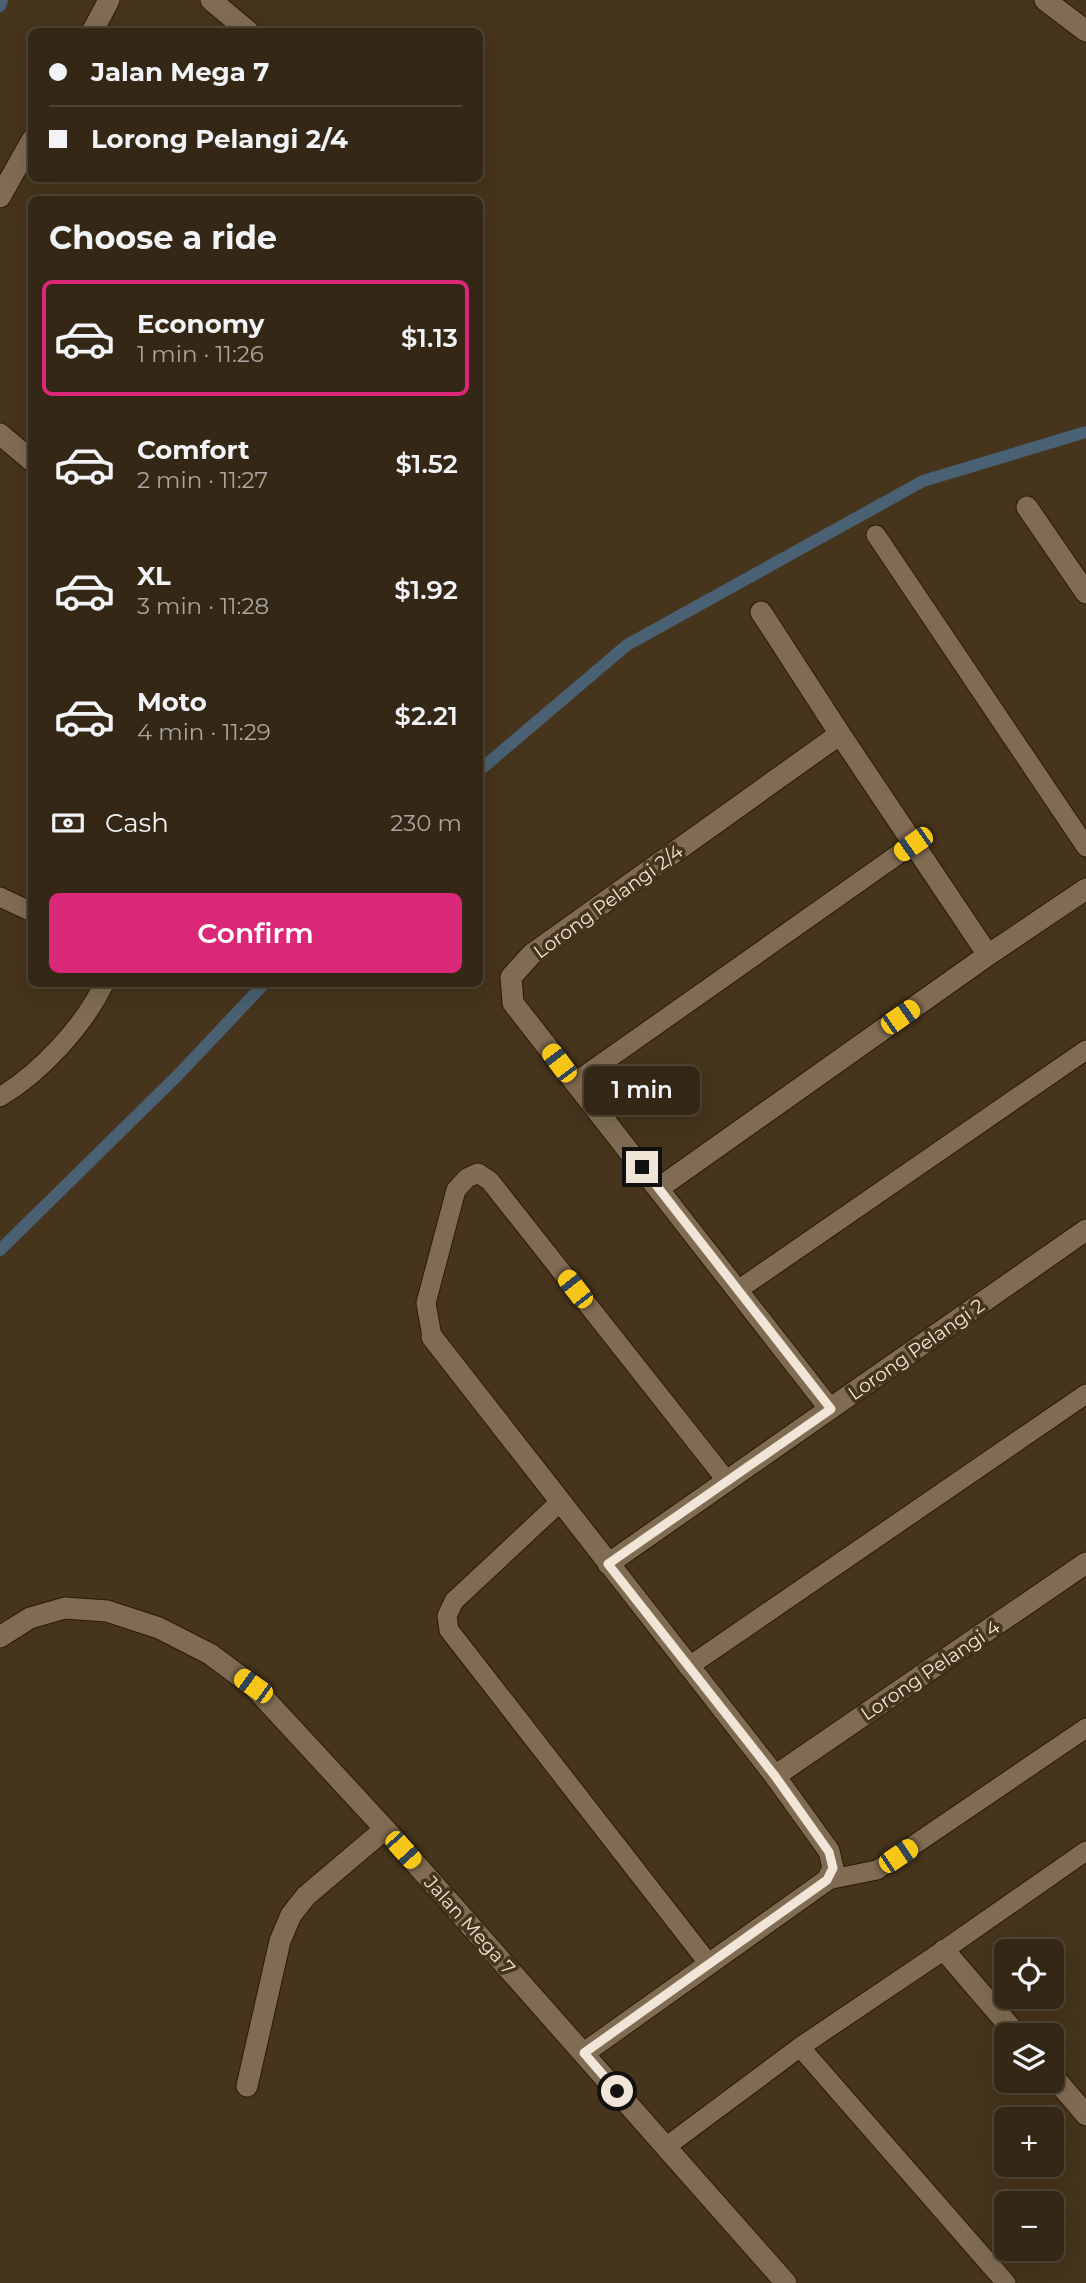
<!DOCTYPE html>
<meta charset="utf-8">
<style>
:root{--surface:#342715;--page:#3c2f1e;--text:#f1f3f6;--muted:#a9a5a0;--line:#4e4434;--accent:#db2777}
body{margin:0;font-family:Montserrat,sans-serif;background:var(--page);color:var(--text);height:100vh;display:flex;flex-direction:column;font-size:26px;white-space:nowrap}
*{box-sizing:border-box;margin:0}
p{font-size:23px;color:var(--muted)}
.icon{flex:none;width:38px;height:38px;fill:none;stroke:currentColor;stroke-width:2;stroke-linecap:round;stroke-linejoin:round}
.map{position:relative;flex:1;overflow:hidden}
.panel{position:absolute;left:28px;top:196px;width:455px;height:791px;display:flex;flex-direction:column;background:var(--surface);border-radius:10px;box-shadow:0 7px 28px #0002,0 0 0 2px var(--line)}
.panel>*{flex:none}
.guide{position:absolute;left:28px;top:28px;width:455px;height:154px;border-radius:10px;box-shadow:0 7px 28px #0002,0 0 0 2px var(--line);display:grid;align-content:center;height:154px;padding:0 21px;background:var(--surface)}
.fabs{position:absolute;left:994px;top:1939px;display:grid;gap:14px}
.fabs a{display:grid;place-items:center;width:70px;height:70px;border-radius:10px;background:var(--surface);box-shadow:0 7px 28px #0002,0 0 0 2px var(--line);font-size:35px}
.end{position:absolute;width:32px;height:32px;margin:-16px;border:9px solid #f1e5d7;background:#111;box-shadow:0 0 0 4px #111}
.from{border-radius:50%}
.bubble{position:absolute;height:49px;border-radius:10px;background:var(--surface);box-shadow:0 7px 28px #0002,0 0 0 2px var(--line);font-size:23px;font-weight:600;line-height:49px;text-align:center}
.car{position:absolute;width:21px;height:42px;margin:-21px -10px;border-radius:9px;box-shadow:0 0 5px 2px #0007;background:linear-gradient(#f5c518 24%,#345 0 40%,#f5c518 0 76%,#345 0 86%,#f5c518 0)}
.guide b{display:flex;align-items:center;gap:24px;height:66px;font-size:26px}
.guide b+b{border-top:2px solid var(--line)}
.guide i{width:18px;height:18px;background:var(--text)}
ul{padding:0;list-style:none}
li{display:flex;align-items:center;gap:21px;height:116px;margin:0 14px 10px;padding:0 7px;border:4px solid transparent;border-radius:10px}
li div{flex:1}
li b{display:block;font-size:26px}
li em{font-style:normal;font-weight:600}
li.current{border-color:var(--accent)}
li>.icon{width:63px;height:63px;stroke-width:1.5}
h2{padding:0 21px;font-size:32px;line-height:84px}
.pay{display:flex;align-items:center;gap:18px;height:77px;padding:0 21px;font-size:26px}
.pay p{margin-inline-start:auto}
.primary-button{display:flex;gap:14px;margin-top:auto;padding:14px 21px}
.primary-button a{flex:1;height:80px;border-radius:10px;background:var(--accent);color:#fff;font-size:28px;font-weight:600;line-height:80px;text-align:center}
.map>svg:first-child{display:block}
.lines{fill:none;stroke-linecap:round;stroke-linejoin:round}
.stream{stroke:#496173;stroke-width:12}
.lane-casing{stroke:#2c1b04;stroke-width:21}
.street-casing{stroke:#2c1b04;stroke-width:23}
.lane{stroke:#806c53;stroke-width:19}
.street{stroke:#806c53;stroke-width:21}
.route{stroke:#f1e5d7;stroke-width:9}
.labels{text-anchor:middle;stroke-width:7;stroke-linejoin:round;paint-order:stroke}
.street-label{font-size:19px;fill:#f1e5d7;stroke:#46341c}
</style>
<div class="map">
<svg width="1086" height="2283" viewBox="0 0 1086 2283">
<rect width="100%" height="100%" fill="#46341c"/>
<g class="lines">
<path class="stream" d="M0 6 2 0
M480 770 627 645 923 481 1086 432
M0 1250 178 1075 264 984"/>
<defs>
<path id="lane" d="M876 535 1086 847
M0 897 32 912
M574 1083 913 844
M0 1097C41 1072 83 1027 104 984
M738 1290 1086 1050
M432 1337 426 1303 456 1190 467 1178 478 1173 490 1181 727 1481
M560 1502 454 1601 447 1616 449 1630 709 1964
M688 1667 1086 1394
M827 1880 877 1870 1086 1728
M800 2047 1006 2283
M667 2146 800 2047 944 1950 1086 1851"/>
<path id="street" d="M211 0 249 32
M1045 0 1086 31
M92 32 109 0
M0 197 32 140
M0 434 32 461
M1027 507 1086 593
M761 612 840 734 988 955
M659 1188 988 955 1086 889
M432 1337 775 1776 829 1851 833 1868 827 1880 584 2053
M830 1409 513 1003 511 977 532 954 840 734
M608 1564 1086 1230
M0 1637 30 1618 65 1608 107 1611 159 1628 210 1654 253 1686 385 1829 786 2283
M775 1776 1086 1563
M944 1950 1017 2035
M1052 2075 1086 2115
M247 2086 280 1941 291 1915 306 1896 385 1829"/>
</defs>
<use href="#lane" class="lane-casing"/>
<use href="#street" class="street-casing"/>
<use href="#lane" class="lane"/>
<use href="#street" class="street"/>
</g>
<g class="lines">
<path class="route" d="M617 2091 584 2053 827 1880 833 1868 829 1852 775 1776 608 1564 831 1409 642 1167"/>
</g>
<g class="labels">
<g class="street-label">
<text transform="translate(608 901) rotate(-36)" y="7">Lorong Pelangi 2/4</text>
<text transform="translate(916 1349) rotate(-35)" y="7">Lorong Pelangi 2</text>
<text transform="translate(930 1670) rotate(-34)" y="7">Lorong Pelangi 4</text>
<text transform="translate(470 1925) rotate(48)" y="7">Jalan Mega 7</text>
</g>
</g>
</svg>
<div class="fabs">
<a><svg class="icon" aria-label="locate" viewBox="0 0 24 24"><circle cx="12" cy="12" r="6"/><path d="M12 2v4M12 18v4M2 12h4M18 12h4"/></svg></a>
<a><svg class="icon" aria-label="layers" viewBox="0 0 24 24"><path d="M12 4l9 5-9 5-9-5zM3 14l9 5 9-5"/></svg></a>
<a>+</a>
<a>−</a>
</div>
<i class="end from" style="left:617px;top:2091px"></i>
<i class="end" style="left:642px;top:1167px"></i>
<div class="bubble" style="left:584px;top:1066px;width:116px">1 min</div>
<i class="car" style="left:913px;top:844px;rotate:235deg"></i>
<i class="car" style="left:900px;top:1017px;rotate:55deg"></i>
<i class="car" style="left:559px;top:1063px;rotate:323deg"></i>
<i class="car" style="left:575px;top:1289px;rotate:322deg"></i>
<i class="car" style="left:253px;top:1686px;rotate:306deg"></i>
<i class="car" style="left:403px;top:1850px;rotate:138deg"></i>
<i class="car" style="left:898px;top:1856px;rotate:56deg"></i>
<div class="guide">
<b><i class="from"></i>Jalan Mega 7</b>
<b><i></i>Lorong Pelangi 2/4</b>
</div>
<section class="panel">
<h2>Choose a ride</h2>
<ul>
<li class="current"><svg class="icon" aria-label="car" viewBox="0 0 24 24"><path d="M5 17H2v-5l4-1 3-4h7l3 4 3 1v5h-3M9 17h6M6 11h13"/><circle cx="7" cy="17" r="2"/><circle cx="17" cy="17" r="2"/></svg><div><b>Economy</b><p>1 min · 11:26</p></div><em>$1.13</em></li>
<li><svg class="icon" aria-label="car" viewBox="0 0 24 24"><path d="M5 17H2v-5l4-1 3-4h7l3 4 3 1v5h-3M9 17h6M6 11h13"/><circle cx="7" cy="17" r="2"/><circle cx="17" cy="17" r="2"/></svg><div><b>Comfort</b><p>2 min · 11:27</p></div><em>$1.52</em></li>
<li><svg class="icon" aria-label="car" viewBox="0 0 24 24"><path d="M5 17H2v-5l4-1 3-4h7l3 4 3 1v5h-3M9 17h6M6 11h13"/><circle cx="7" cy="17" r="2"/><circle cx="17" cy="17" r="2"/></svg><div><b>XL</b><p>3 min · 11:28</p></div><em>$1.92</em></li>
<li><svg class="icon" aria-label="car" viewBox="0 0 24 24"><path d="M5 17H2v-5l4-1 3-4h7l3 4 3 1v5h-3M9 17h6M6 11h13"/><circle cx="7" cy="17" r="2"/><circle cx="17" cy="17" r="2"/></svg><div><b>Moto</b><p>4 min · 11:29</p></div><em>$2.21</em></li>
</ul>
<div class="pay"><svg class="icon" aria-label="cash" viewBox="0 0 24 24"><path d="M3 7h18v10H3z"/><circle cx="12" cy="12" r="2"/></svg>Cash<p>230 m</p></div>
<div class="primary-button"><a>Confirm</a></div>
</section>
</div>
